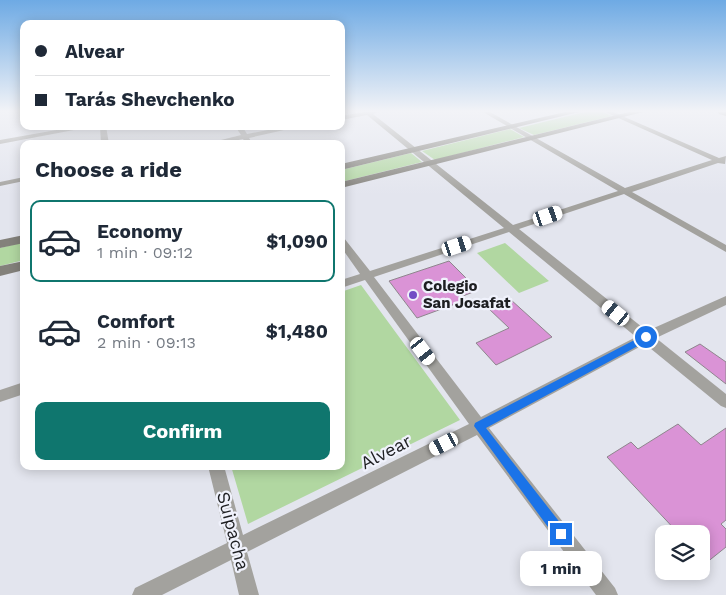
<!DOCTYPE html>
<meta charset="utf-8">
<style>
:root{--surface:#fff;--page:#f2f2f3;--text:#1f2937;--muted:#747a83;--line:#e0e1e3;--accent:#0f766e}
body{margin:0;font-family:"Work Sans",sans-serif;background:var(--page);color:var(--text);height:100vh;display:flex;flex-direction:column;font-size:19px;white-space:nowrap}
*{box-sizing:border-box;margin:0}
p{font-size:16px;color:var(--muted)}
.icon{flex:none;width:28px;height:28px;fill:none;stroke:currentColor;stroke-width:2;stroke-linecap:round;stroke-linejoin:round}
.map{position:relative;flex:1;overflow:hidden}
.sheet{position:absolute;left:20px;top:140px;width:325px;height:330px;display:flex;flex-direction:column;background:var(--surface);border-radius:10px;box-shadow:0 2px 12px #0003}
.sheet>*{flex:none}
.guide{position:absolute;left:20px;top:20px;width:325px;height:110px;border-radius:10px;box-shadow:0 2px 12px #0003;display:grid;align-content:center;height:110px;padding:0 15px;background:var(--surface)}
.controls{position:absolute;left:655px;top:525px;display:grid;gap:10px}
.controls a{display:grid;place-items:center;width:55px;height:55px;border-radius:10px;background:var(--surface);box-shadow:0 2px 12px #0003;font-size:25px}
.end{position:absolute;width:22px;height:22px;margin:-11px;border:6px solid #1a73e8;background:#fff;box-shadow:0 0 0 2px #fff}
.from{border-radius:50%}
.bubble{position:absolute;height:35px;border-radius:10px;background:var(--surface);box-shadow:0 2px 12px #0003;font-size:16px;font-weight:700;line-height:35px;text-align:center}
.car{position:absolute;width:15px;height:30px;margin:-15px -8px;border-radius:6px;box-shadow:0 0 4px 1px #0007;background:linear-gradient(#fff 24%,#345 0 40%,#fff 0 76%,#345 0 86%,#fff 0)}
.guide b{display:flex;align-items:center;gap:18px;height:48px;font-size:19px}
.guide b+b{border-top:1px solid var(--line)}
.guide i{width:12px;height:12px;background:var(--text)}
ul{padding:0;list-style:none}
li{display:flex;align-items:center;gap:15px;height:82px;margin:0 10px 8px;padding:0 5px;border:2px solid transparent;border-radius:10px}
li div{flex:1}
li b{display:block;font-size:19px}
li em{font-style:normal;font-weight:700}
li.selected{border-color:var(--accent)}
li>.icon{width:45px;height:45px;stroke-width:1.5}
h2{padding:0 15px;font-size:22px;line-height:60px}
.primary-button{display:flex;gap:10px;margin-top:auto;padding:10px 15px}
.primary-button a{flex:1;height:58px;border-radius:10px;background:var(--accent);color:#fff;font-size:20px;font-weight:700;line-height:58px;text-align:center}
.map>svg:first-child{display:block}
.green{fill:#b1d7a1}
.building{fill:#da93d6;stroke:#8e868d}
.lines{fill:none;stroke-linecap:round;stroke-linejoin:round}
.minor{fill:#a3a29e;fill-rule:evenodd}
.secondary{fill:#83817b;fill-rule:evenodd}
.route{fill:#1a73e8}
.poi-dot{fill:#724cc5;stroke:#f0f2fc;stroke-width:2}
.labels{text-anchor:middle;stroke-width:4.5;stroke-linejoin:round;paint-order:stroke}
.poi-label{font-size:15px;font-weight:bold;fill:#1e1f22;stroke:#f0f2fc;text-anchor:start}
.near-street-label{font-size:18px;fill:#1e1f22;stroke:#f0f2fc}
</style>
<div class="map">
<svg width="726" height="595" viewBox="0 0 726 595">
<rect width="100%" height="100%" fill="#e3e5ee"/>
<path class="green" d="M585 112H603L612 116 534 135 519 128Z
M510 129 524 137 435 160 422 151Z
M411 153 422 162 341 182V170Z
M24 242V260L0 266V248Z
M505 243 549 281 519 293 477 253Z
M361 285 460 420 248 524 231 466H341V292Z"/>
<path class="building" d="M449 261 478 290 463 296 466 300 417 318 389 281Z
M510 299 552 337 496 365 476 343 509 328 488 308Z
M700 344 726 362V384L685 352Z
M678 424 701 445 726 428V520L721 524 726 529V547L706 563 701 558V534H679L607 457 631 442 638 449Z"/>
<g class="lines">
<path class="minor" d="M364 112H377L373 114 513 225 618 191 483 112H490L625 188 712 160 605 112H613L719 158 726 156 725 164 718 163 632 192 726 245V252L624 194 519 229 647 331 726 296V305L656 338 726 394V408L721 406 645 344 489 428 615 588 618 595H596L477 435 247 552 259 595H239L231 560 162 595H132L135 588 227 543 208 466H224L243 535 469 424 365 280 341 288V280L360 274 341 247V237L344 238 370 271 504 228 367 115 341 120V116ZM509 232 636 337 481 417 374 277Z
M79 126H95L0 144V140Z
M100 126H106L109 144H101Z
M235 126H242L247 134 288 126H302L249 138 253 144H246L243 139 220 144H205L241 135Z
M24 177V181L0 186V182Z
M24 382V394L0 402V390Z"/>
<path class="secondary" d="M565 112H579L341 170V164Z
M629 112H643L341 188V182Z
M718 112H726V116L719 114Z
M24 235V243L0 248V240Z
M24 261V270L0 276V266Z"/>
</g>
<linearGradient id="sky" x2="0" y2="1"><stop stop-color="#6eaae4"/><stop offset="0.57" stop-color="#f2f3f7"/><stop offset="1" stop-color="#f2f3f7" stop-opacity="0"/></linearGradient>
<rect width="726" height="195" fill="url(#sky)"/>
<path class="route" d="M646 334 649 335V340L486 428 565 529 567 534 565 538 561 540 556 538 474 426 475 423Z"/>
<circle class="poi-dot" cx="413" cy="295" r="5"/>
<g class="labels">
<g class="poi-label">
<text x="423" y="291">Colegio<tspan x="423" dy="17">San Josafat</tspan></text>
</g>
<g class="near-street-label">
<text transform="translate(386 452) rotate(-27)" y="6">Alvear</text>
<text transform="translate(233 531) rotate(75)" y="6">Suipacha</text>
</g>
</g>
</svg>
<div class="controls">
<a><svg class="icon" aria-label="layers" viewBox="0 0 24 24"><path d="M12 4l9 5-9 5-9-5zM3 14l9 5 9-5"/></svg></a>
</div>
<i class="end from" style="left:646px;top:337px"></i>
<i class="end" style="left:561px;top:534px"></i>
<div class="bubble" style="left:520px;top:551px;width:82px">1 min</div>
<i class="car" style="left:548px;top:216px;rotate:71deg"></i>
<i class="car" style="left:457px;top:246px;rotate:72deg"></i>
<i class="car" style="left:616px;top:313px;rotate:309deg"></i>
<i class="car" style="left:423px;top:351px;rotate:143deg"></i>
<i class="car" style="left:444px;top:444px;rotate:243deg"></i>
<div class="guide">
<b><i class="from"></i>Alvear</b>
<b><i></i>Tarás Shevchenko</b>
</div>
<section class="sheet">
<h2>Choose a ride</h2>
<ul>
<li class="selected"><svg class="icon" aria-label="car" viewBox="0 0 24 24"><path d="M5 17H2v-5l4-1 3-4h7l3 4 3 1v5h-3M9 17h6M6 11h13"/><circle cx="7" cy="17" r="2"/><circle cx="17" cy="17" r="2"/></svg><div><b>Economy</b><p>1 min · 09:12</p></div><em>$1,090</em></li>
<li><svg class="icon" aria-label="car" viewBox="0 0 24 24"><path d="M5 17H2v-5l4-1 3-4h7l3 4 3 1v5h-3M9 17h6M6 11h13"/><circle cx="7" cy="17" r="2"/><circle cx="17" cy="17" r="2"/></svg><div><b>Comfort</b><p>2 min · 09:13</p></div><em>$1,480</em></li>
</ul>
<div class="primary-button"><a>Confirm</a></div>
</section>
</div>
